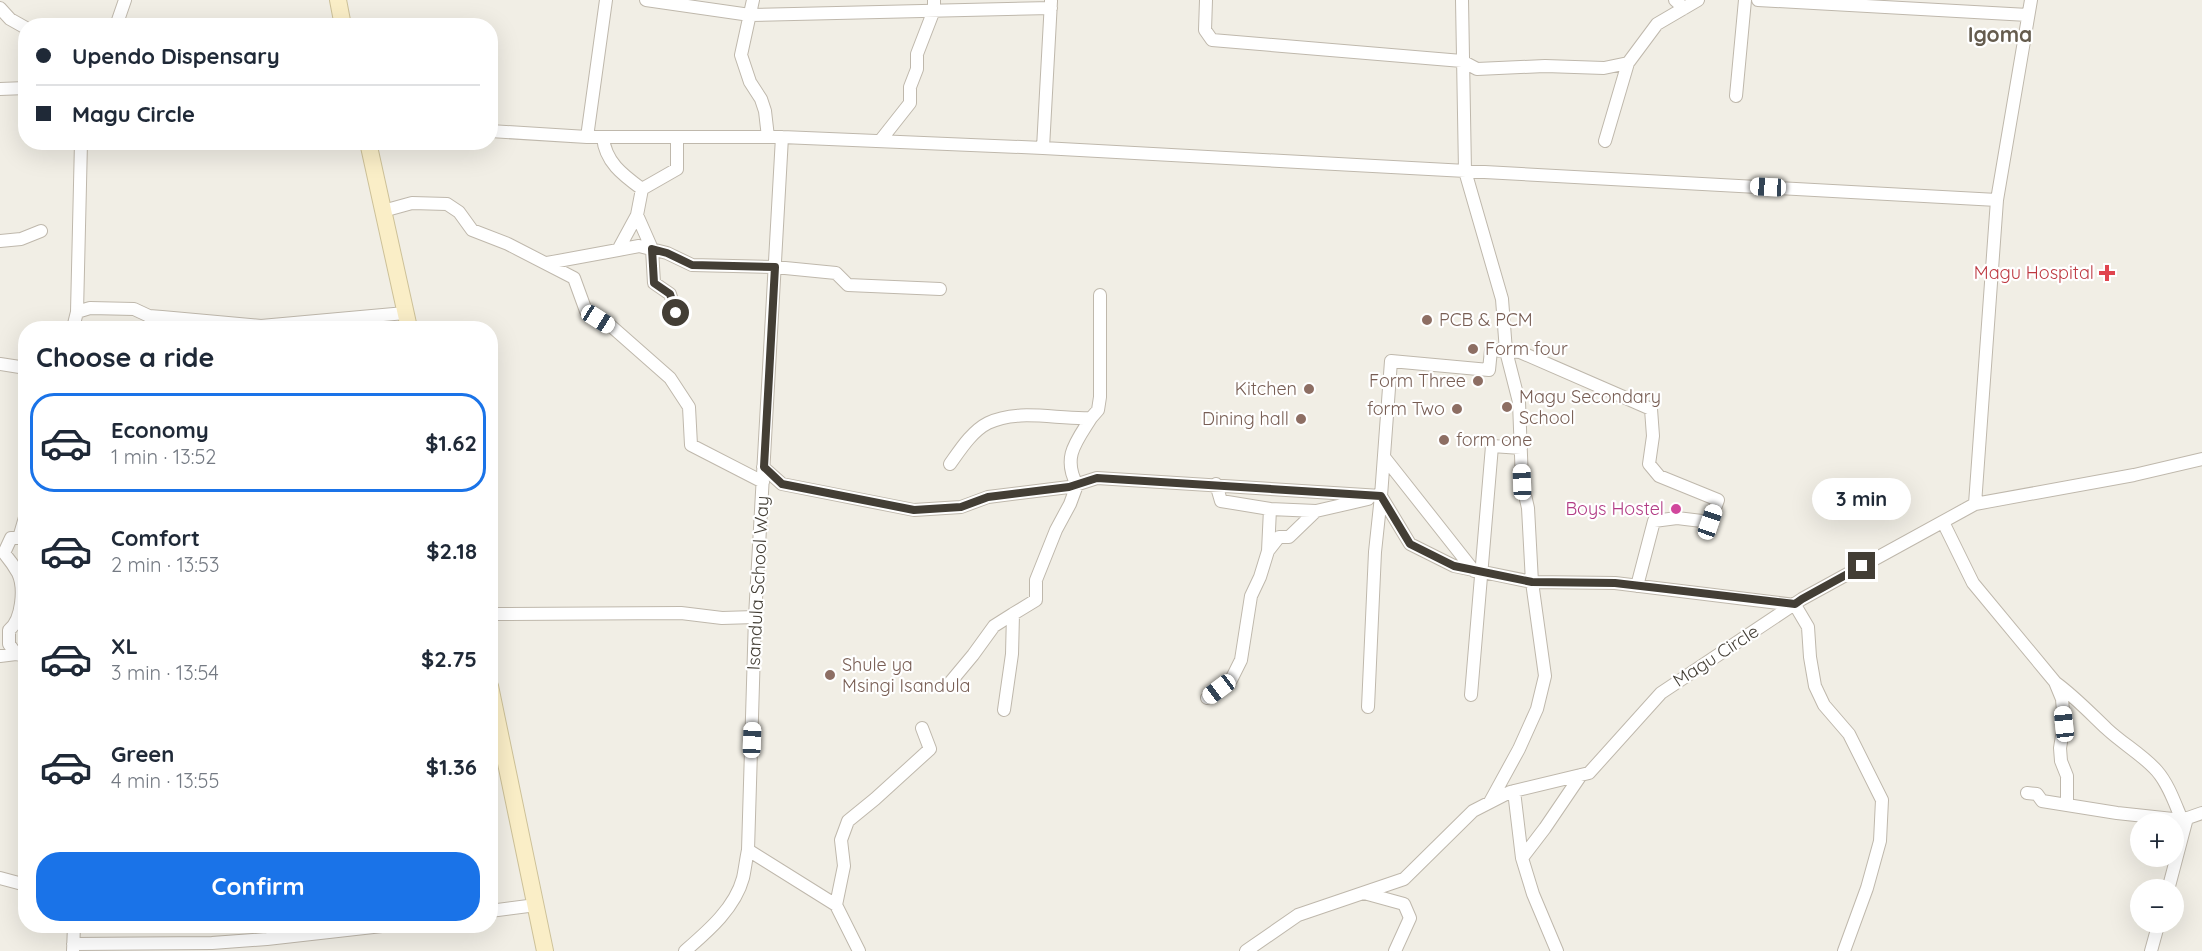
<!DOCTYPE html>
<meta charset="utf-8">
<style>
:root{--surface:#fff;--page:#f2f2f3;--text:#1f2937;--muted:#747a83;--line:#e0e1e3;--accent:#1a73e8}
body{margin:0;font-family:Quicksand,sans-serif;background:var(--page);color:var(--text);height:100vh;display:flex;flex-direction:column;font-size:22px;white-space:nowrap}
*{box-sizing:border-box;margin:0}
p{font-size:20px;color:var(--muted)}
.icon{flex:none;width:33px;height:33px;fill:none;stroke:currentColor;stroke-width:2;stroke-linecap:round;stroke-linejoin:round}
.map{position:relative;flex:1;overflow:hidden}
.details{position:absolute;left:18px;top:321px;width:480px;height:612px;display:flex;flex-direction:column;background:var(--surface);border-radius:24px;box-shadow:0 6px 24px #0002}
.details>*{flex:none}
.hud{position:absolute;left:18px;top:18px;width:480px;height:132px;border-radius:24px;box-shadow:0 6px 24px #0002;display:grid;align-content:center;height:132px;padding:0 18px;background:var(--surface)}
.tools{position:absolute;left:2130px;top:813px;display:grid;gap:12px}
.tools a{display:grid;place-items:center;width:54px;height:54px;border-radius:50%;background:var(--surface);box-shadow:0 6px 24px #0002;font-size:30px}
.end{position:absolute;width:27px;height:27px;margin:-14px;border:8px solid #433e35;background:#fff;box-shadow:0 0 0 3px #fff}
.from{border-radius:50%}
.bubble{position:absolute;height:42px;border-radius:21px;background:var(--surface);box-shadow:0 6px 24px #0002;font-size:20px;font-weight:800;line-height:42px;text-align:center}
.car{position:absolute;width:18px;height:36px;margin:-18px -9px;border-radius:8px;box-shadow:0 0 4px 2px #0007;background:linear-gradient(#fff 24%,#345 0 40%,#fff 0 76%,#345 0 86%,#fff 0)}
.hud b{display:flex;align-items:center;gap:21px;height:57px;font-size:22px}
.hud b+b{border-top:2px solid var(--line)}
.hud i{width:15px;height:15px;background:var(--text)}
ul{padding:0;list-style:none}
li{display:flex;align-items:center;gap:18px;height:99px;margin:0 12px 9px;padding:0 6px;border:3px solid transparent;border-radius:24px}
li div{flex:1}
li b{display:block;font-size:22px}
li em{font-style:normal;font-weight:800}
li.selected{border-color:var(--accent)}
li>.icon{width:54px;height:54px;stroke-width:1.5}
h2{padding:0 18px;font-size:27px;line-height:72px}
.primary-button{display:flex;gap:12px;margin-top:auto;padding:12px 18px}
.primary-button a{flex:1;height:69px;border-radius:24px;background:var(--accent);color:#fff;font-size:24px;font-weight:800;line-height:69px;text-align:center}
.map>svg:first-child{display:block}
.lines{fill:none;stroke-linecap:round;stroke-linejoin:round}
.minor-casing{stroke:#bfb8ac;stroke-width:14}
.secondary-casing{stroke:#cdc198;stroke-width:18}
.minor{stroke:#fff;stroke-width:12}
.secondary{stroke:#faeec7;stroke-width:16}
.route{stroke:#433e35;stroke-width:8}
.health-dot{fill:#e0444e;stroke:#fff;stroke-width:2}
.education-dot{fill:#8d6e63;stroke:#fff;stroke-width:2}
.hotel-dot{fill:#d1479c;stroke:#fff;stroke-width:2}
.labels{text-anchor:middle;stroke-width:4.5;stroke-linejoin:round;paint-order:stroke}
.health-label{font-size:18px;fill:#be3a42;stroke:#fff;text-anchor:end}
.education-label{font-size:18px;fill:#785e54;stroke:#fff;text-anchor:start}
.hotel-label{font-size:18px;fill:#b23c85;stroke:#fff;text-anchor:end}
.street-label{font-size:18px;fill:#433e35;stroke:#fff}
.quarter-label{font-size:21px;font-weight:bold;fill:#655c4e;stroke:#fff}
</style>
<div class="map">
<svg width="2202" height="951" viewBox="0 0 2202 951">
<rect width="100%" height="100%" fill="#f1eee5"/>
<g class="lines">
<defs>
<path id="minor" d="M646 0 750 15 1051 8
M753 0 741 55 750 82 761 99 765 111 768 137
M1206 0 1205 30 1212 40 1462 61 1477 69 1545 66 1604 68 1628 63 1657 24 1698 0
M1462 0 1465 171 1502 299 1506 351 1519 402 1522 482 1528 508 1532 582 1545 676 1537 709 1519 749 1490 802
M1675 0 1684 8
M1758 0 2028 15
M0 8 10 19 26 28
M116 26 125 0
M0 89 26 88
M1736 96 1745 0
M490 131 587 137H782L1043 148 1997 200 2031 0
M587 137 606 0
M603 137C605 162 623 175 642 189
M880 141 910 103V87L917 69V54L934 10V0
M1605 141 1628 63
M1043 148 1051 1
M383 211 412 203 447 204 459 212 472 230 508 244 574 278 586 311 611 326 670 378 689 407 691 445 763 482
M637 215 652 249 654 283 670 294 676 313
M0 241 21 239 41 231
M618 250 639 246 667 253 692 265 775 267 836 273 848 285 940 289
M547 263 618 250 637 215 642 189 677 169V137
M77 312 81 142
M162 317 261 326 405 313
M73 328 77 312 90 308 134 309 149 316 162 317 168 328
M0 364 26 368
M1384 457 1474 571
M950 464C960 450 972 431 988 423 1019 408 1058 420 1091 418L1098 410 1100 397V295
M763 467 782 484 914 510 961 507 988 497 1069 487 1097 478 1381 496
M1381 496 1391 361 1489 370 1491 350 1520 352 1651 409 1653 436 1649 464 1659 476 1718 500 1710 522 1677 518 1654 521 1637 586
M1975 504 2134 475 2202 459
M1270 509 1316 511
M1943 522 1973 583 2055 682 2062 699 2064 724 2060 748 2061 761 2067 776V804
M1268 551 1279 537H1289L1316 511 1368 499
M490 614 681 613 722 618 755 617
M16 654 9 644V630C22 620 25 588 18 573 14 566 9 559 4 553L11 538H19L26 514
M0 656 16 654 26 656
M2056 683C2075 697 2090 713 2107 729 2123 744 2143 755 2157 771 2169 785 2175 804 2182 820
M948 685 973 655 994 626 1013 614
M1471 695 1492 446 1521 448
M1207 698 1231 680 1241 660 1251 596 1260 577 1268 551 1270 509 1221 501 1216 484
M1368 707 1375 552 1381 496 1410 544 1454 566 1532 582 1615 583 1795 605 1808 627 1810 657 1815 686 1824 705 1849 734 1882 800 1880 841 1867 888 1844 951
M1004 710 1012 654 1013 614 1036 600V580L1056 530 1070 504 1077 485C1062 457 1076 442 1091 418
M1514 791 1522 858
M2027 793 2037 794 2042 801 2117 813 2182 820 2202 813
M748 850 836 905 859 951
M0 878 26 885
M2168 890 2187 818
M1364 893 1404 904 1410 918 1395 951
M836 905 844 866 841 840 848 821 875 799 930 749 922 728
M490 911 536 905
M73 944 212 943 267 939 382 926
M73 951 74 926
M685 951C708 931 735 908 743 878 745 869 746 859 748 850L755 617 782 137
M1246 951 1298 915 1404 879 1473 811 1510 792 1589 773 1661 693 1802 599 1975 504 1997 200
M1557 951 1533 894 1522 858 1545 828 1581 775
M2151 951 2159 922"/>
<path id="secondary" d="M338 0 343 26
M368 142 409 328
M490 686 545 951"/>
</defs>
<use href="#minor" class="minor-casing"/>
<use href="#secondary" class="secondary-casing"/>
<use href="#minor" class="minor"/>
<use href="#secondary" class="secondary"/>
</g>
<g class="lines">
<path class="route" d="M676 313 670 294 654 283 652 249 667 253 692 265 775 267 764 467 782 484 914 510 961 507 988 497 1069 487 1097 478 1381 496 1410 544 1454 566 1532 582 1615 583 1795 604 1802 599 1862 566"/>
</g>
<path class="health-dot" d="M2104 264h6v6h6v6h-6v6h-6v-6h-6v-6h6z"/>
<g class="education-dot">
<circle cx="1427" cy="320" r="6"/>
<circle cx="1473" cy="349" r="6"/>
<circle cx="1478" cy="381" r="6"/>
<circle cx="1309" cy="389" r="6"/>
<circle cx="1507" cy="407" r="6"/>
<circle cx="1457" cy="409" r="6"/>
<circle cx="1301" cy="419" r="6"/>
<circle cx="1444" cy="440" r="6"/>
<circle cx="830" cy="675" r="6"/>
</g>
<circle class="hotel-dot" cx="1676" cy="509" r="6"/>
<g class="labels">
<g class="health-label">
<text x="2094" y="279">Magu Hospital</text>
</g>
<g class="education-label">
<text x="1439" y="326">PCB &amp; PCM</text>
<text x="1485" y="355">Form four</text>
<text x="1466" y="387" text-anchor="end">Form Three</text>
<text x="1297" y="395" text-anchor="end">Kitchen</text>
<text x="1519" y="403">Magu Secondary<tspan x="1519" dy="21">School</tspan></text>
<text x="1445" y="415" text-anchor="end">form Two</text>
<text x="1289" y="425" text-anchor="end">Dining hall</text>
<text x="1456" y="446">form one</text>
<text x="842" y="671">Shule ya<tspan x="842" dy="21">Msingi Isandula</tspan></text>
</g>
<g class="hotel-label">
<text x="1664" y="515">Boys Hostel</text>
</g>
<g class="street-label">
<text transform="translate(758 583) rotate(-87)" y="6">Isandula School Way</text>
<text transform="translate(1716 656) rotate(-33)" y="6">Magu Circle</text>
</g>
<g class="quarter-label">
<text x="2000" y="42">Igoma</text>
</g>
</g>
</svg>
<div class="tools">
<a>+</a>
<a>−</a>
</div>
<i class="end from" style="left:676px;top:313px"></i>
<i class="end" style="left:1862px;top:566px"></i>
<div class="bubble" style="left:1812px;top:478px;width:99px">3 min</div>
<i class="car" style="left:1768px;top:187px;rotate:273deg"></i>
<i class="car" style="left:598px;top:319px;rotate:122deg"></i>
<i class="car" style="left:1522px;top:482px;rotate:358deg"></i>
<i class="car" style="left:1710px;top:522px;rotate:19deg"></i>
<i class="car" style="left:1219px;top:689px;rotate:233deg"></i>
<i class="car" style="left:2064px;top:724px;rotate:354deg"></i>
<i class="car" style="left:752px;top:740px;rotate:2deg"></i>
<div class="hud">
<b><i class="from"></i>Upendo Dispensary</b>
<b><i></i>Magu Circle</b>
</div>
<section class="details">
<h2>Choose a ride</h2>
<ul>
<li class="selected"><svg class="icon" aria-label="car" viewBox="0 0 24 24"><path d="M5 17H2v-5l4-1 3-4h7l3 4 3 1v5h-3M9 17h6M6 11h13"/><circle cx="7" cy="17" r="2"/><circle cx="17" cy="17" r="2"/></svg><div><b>Economy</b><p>1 min · 13:52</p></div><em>$1.62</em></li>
<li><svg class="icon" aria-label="car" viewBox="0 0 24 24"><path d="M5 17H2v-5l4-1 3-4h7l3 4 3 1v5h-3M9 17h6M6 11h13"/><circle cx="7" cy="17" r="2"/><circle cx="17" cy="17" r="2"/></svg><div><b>Comfort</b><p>2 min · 13:53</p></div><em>$2.18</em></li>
<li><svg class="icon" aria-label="car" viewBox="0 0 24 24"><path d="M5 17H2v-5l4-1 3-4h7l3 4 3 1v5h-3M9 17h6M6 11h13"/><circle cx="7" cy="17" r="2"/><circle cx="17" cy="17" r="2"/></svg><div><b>XL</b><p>3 min · 13:54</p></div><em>$2.75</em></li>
<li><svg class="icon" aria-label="car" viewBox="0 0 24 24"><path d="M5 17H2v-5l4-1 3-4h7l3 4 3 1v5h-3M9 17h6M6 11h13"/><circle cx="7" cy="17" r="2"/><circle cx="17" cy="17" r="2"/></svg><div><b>Green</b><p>4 min · 13:55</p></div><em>$1.36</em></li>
</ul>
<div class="primary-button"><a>Confirm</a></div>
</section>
</div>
